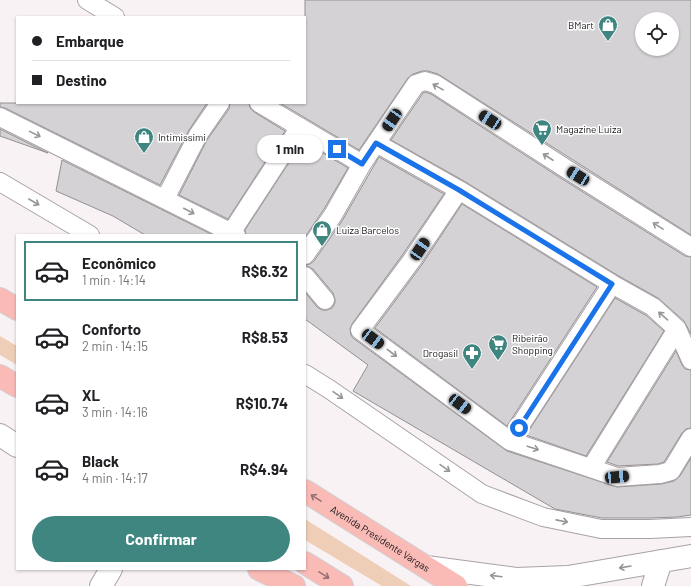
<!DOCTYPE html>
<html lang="pt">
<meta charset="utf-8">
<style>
:root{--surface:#fff;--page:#f2f2f2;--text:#202124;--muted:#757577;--line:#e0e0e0;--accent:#408680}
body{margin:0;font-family:Barlow,sans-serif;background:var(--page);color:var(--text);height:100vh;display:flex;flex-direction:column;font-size:15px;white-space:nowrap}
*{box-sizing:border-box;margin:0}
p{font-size:13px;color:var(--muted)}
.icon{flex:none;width:22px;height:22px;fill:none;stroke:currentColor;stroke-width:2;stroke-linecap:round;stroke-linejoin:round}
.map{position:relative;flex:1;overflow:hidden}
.details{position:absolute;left:16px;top:234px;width:290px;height:336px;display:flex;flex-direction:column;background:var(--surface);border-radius:0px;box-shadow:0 1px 3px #0004}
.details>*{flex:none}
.hud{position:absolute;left:16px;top:16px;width:290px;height:88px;border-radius:0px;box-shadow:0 1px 3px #0004;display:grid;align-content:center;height:88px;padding:0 16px;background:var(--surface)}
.fabs{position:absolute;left:635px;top:12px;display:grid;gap:8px}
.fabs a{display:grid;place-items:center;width:44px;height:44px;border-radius:50%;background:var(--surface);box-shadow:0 1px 3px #0004;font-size:20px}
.end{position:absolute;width:18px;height:18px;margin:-9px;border:5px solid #1a73e8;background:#fff;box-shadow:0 0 0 2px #fff}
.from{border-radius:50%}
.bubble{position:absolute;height:28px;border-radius:14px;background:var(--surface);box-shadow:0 1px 3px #0004;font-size:13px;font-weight:700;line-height:28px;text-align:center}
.car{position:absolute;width:12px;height:24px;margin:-12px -6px;border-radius:5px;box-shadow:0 0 3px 1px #0007;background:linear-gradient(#222 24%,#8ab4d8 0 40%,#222 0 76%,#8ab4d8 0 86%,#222 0)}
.hud b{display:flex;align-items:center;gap:14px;height:38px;font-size:15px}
.hud b+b{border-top:1px solid var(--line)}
.hud i{width:10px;height:10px;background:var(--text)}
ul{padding:7px 0 0;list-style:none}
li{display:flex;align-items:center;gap:12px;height:60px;margin:0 8px 6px;padding:0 8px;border:2px solid transparent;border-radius:0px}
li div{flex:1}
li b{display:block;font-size:15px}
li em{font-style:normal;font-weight:700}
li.selected{border-color:var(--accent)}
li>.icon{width:36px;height:36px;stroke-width:1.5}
.cta{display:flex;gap:8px;margin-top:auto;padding:8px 16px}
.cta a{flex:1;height:46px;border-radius:24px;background:var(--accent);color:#fff;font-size:16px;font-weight:700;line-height:46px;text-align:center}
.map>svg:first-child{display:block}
.green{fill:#efceb7}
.building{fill:#d5d2d6;stroke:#939094;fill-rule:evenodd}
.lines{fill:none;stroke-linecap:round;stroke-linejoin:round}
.lane-casing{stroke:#a8a2a5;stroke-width:20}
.street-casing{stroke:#a8a2a5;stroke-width:24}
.primary-casing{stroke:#d1d0d0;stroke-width:24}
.lane{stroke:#fff;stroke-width:18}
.street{stroke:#fff;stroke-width:22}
.primary{stroke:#fabbb7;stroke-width:22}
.oneway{stroke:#979696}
.oneway2{stroke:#94706f}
.route{stroke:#1a73e8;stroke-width:5}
.labels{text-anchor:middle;stroke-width:3;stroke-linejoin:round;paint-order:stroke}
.poi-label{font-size:10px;fill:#171516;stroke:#fff;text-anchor:start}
.street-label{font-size:10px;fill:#171516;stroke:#fff}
</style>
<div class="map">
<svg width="691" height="586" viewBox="0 0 691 586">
<rect width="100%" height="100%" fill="#f8f2f4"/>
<path class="green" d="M0 336 17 346V365L0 355Z
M305 519 411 586H382L305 540Z"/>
<path class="building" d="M305 0H691V235L438 74 428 71H422L413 74 408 78 359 150 280 103H305ZM642 19H672V49H642Z
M425 92 431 94 559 177 685 256 691 257V334L684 321 658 298 617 275 464 181 391 140 423 93Z
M0 103H207L189 130 160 185 5 108 0 107Z
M230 103H249L250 108 254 112 285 131 228 219 179 195 207 140 229 109Z
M0 129 48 153 0 136Z
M303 141 348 168 324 209 305 237V235H246L245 230Z
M379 157 444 194 403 254 352 324 350 329 351 335 353 338 507 451 617 487 661 484 674 481 680 476 691 458V515L677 517 650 518H602L555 509 353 391 368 365 305 319V292L317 307 322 310H327L332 308 335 303V299L333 293 313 269 305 265 310 264 314 261 342 221Z
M62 160 213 235H145L113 216 56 191Z
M462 204 597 287 507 426 375 328 421 266Z
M615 298 647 316 664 331 586 456 526 435Z
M676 351 682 365 685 369 691 370V428L686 429 682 433 664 462 658 464 618 466 607 462Z"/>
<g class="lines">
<defs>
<path id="lane" d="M87 0 115 17
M259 103 362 164
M0 117 236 235
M376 143 459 190 612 284 653 307 677 329 691 360
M0 182 90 235
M459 190 412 260 360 330 510 441 617 477 660 474 671 471 691 438
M165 199 198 135 220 103
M231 233 300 127
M305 255 333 215 362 164 416 84 425 81 435 84 565 168 691 247
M305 276 325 300
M305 374 329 389 482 494 543 517 601 529H650L691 527
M510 441 612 284
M591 468 677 329"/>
<path id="street" d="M0 435 17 446
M426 567 516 579 568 577 691 556
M101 586 111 569
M653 586 661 561"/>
<g id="primary">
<path d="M0 299 17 309"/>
<path d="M0 376 17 386"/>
<path id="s1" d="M305 491 456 586"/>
<path d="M305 563 342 586"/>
<path d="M259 569 294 586"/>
</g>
</defs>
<use href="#lane" class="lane-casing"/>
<use href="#street" class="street-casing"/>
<use href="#primary" class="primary-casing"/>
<use href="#lane" class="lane"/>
<use href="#street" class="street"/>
<use href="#primary" class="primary"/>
</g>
<defs><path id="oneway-shaft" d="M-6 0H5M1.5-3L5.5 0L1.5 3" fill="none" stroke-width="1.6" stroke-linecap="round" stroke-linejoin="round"/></defs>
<g class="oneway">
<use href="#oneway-shaft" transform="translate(438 87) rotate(-151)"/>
<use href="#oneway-shaft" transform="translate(35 134) rotate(26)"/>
<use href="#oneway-shaft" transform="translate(548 157) rotate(-147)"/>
<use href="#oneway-shaft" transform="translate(34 202) rotate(30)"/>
<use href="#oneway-shaft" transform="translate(189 211) rotate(27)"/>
<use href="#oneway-shaft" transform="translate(658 226) rotate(-148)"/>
<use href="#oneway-shaft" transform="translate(663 316) rotate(-139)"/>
<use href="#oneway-shaft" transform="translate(392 353) rotate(37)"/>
<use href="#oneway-shaft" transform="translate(338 395) rotate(35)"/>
<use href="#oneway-shaft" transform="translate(533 448) rotate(18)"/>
<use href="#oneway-shaft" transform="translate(445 468) rotate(35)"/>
<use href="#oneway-shaft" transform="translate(562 521) rotate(11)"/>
<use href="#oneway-shaft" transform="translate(625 567) rotate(170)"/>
<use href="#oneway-shaft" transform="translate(496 576) rotate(-173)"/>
</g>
<g class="oneway2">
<use href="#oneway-shaft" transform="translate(316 498) rotate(-148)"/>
<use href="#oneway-shaft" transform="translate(324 575) rotate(32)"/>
</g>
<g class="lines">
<path class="route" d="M337 149 362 164 376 143 459 190 612 284 519 428"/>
</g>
<defs>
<symbol id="shop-pin" viewBox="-11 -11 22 30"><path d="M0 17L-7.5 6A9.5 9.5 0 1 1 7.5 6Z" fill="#408680" stroke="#fff"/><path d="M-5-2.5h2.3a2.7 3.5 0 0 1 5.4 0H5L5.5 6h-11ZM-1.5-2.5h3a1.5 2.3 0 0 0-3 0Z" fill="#fff"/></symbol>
<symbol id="supermarket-pin" viewBox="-11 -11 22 30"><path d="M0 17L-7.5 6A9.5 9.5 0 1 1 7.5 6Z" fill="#408680" stroke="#fff"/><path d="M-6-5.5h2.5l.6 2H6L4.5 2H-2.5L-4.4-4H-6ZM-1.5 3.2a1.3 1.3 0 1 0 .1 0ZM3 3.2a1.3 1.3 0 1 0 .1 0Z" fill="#fff"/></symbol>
<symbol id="pharmacy-pin" viewBox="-11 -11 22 30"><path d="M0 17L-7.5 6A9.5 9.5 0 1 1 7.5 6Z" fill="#408680" stroke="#fff"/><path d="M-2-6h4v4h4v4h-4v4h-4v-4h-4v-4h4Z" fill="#fff"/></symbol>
</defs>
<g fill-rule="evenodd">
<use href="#shop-pin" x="597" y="14" width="22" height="30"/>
<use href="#supermarket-pin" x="531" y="118" width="22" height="30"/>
<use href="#shop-pin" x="133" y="126" width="22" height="30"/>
<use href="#shop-pin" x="311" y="219" width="22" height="30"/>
<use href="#supermarket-pin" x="487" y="333" width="22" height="30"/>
<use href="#pharmacy-pin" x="461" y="342" width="22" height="30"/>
</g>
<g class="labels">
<g class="poi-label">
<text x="594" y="29" text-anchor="end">BMart</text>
<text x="556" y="133">Magazine Luiza</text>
<text x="158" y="141">Intimissimi</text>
<text x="336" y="234">Luiza Barcelos</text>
<text x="512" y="342">Ribeirão<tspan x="512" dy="12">Shopping</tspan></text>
<text x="458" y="357" text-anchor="end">Drogasil</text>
</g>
<g class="street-label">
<text dy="4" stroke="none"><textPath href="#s1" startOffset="89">Avenida Presidente Vargas</textPath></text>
</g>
</g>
</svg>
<div class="fabs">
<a><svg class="icon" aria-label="locate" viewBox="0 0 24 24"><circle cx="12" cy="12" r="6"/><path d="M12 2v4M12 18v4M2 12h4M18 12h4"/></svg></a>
</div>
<i class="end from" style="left:519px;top:428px"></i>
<i class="end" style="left:337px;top:149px"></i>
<div class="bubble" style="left:257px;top:135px;width:66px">1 min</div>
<i class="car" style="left:392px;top:120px;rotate:214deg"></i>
<i class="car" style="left:490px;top:120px;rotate:303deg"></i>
<i class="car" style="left:578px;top:176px;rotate:302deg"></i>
<i class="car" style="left:420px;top:249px;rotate:34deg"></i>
<i class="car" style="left:373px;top:339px;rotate:127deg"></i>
<i class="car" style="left:460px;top:404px;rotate:127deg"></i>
<i class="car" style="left:617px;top:477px;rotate:85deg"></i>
<div class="hud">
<b><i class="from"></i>Embarque</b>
<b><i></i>Destino</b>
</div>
<section class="details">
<ul>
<li class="selected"><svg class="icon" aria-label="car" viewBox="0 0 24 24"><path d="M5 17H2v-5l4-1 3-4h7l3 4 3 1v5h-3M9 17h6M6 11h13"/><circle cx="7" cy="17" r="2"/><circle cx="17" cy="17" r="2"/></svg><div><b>Econômico</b><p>1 min · 14:14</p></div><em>R$6.32</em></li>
<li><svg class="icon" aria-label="car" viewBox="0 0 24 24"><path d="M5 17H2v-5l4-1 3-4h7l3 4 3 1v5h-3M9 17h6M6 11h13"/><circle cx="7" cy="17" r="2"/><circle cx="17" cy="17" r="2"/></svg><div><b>Conforto</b><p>2 min · 14:15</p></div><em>R$8.53</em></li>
<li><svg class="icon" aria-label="car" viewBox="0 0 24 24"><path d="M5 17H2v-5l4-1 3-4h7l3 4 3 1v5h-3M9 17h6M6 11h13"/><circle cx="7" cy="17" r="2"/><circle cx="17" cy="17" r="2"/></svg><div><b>XL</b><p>3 min · 14:16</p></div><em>R$10.74</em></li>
<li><svg class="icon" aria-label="car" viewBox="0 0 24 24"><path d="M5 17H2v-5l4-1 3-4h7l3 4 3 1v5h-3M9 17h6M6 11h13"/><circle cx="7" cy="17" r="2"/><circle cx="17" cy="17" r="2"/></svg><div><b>Black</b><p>4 min · 14:17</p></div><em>R$4.94</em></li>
</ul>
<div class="cta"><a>Confirmar</a></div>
</section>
</div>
